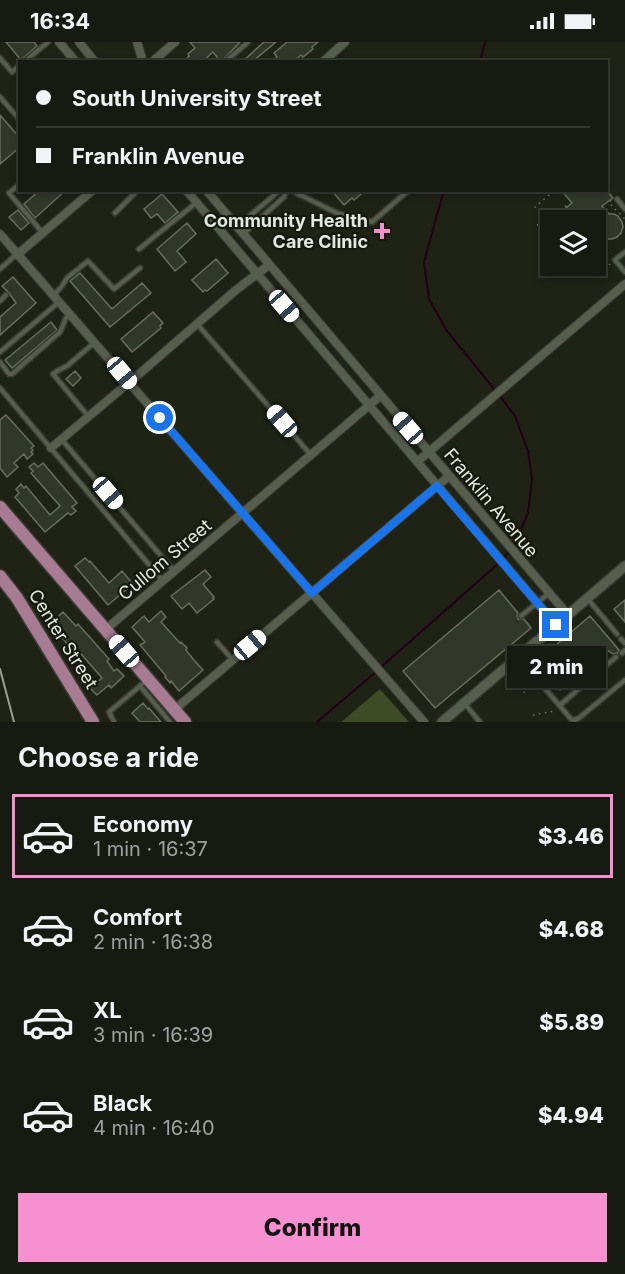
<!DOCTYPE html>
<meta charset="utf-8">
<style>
:root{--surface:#161a10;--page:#1f2319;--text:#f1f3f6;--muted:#9ea19f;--line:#353830;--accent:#f690d0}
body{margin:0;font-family:Inter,sans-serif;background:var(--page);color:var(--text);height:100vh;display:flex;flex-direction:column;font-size:22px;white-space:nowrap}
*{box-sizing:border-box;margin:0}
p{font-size:20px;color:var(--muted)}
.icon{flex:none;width:33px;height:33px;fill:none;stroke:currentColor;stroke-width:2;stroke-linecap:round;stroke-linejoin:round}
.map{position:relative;height:680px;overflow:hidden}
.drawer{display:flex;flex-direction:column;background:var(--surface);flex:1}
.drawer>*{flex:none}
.hud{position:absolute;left:18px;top:18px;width:590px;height:132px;border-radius:0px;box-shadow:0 3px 9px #0003,0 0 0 2px var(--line);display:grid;align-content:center;height:132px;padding:0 18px;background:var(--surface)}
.buttons{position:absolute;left:540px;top:168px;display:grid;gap:12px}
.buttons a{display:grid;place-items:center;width:66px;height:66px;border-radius:0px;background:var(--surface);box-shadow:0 3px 9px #0003,0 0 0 2px var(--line);font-size:30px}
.end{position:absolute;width:27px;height:27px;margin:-14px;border:8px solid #1a73e8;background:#fff;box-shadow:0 0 0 3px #fff}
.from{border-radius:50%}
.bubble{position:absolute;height:42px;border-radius:0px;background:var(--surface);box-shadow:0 3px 9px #0003,0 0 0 2px var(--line);font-size:20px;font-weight:800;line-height:42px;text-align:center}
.car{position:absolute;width:18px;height:36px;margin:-18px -9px;border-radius:8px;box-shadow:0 0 4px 2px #0007;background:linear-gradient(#fff 24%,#345 0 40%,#fff 0 76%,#345 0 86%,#fff 0)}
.hud b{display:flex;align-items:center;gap:21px;height:57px;font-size:22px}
.hud b+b{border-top:2px solid var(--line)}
.hud i{width:15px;height:15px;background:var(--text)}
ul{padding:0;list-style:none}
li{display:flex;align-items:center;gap:18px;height:84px;margin:0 12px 9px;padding:0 6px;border:3px solid transparent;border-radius:0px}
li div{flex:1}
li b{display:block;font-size:22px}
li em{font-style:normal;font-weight:800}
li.current{border-color:var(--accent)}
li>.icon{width:54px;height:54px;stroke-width:1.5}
h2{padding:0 18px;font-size:27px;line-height:72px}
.cta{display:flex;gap:12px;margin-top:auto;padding:12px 18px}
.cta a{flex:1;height:69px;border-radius:0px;background:var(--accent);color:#111;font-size:24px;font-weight:800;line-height:69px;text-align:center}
.status{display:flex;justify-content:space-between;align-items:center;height:42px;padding:0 30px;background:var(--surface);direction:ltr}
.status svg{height:16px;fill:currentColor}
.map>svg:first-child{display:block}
.green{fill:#3e4b26}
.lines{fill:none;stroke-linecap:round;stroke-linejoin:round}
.stream{stroke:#230018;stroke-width:2}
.building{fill:#323829;stroke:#696f5e;stroke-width:1.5}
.service-casing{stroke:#393d33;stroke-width:7}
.minor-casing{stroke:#393d33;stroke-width:10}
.tertiary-casing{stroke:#393d33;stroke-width:12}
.primary-casing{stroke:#393d33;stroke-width:15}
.path{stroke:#6f7468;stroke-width:1.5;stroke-dasharray:1.5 4.5;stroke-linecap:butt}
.service{stroke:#585e4e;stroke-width:4}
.minor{stroke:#585e4e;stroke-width:8}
.tertiary{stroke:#585e4e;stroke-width:9}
.primary{stroke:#a77c92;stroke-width:12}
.rail{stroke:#9b9f94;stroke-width:2}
.route{stroke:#1a73e8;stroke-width:8}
.poi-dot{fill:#f690d0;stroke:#151a0c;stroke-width:2}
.labels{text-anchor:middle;stroke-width:4.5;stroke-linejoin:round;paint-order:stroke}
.poi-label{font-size:18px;font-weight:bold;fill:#e5e9df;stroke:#151a0c;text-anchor:end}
.street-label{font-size:18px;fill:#e5e9df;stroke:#151a0c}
</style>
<div class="status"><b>16:34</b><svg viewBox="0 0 49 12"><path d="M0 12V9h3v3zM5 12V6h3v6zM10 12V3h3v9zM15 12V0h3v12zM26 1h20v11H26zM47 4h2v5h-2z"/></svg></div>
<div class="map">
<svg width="625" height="680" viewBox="0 0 625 680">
<rect width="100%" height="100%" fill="#1e2315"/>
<path class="green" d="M380 647 409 680H341Z"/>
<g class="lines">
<path class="stream" d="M480 20 485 0
M444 148 424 220 429 257 447 289 495 348
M499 353 515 374 528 409 532 437 528 471 514 504
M381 625 499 521 510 508
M317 680 377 629"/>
</g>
<path class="building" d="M6 0H34L37 4 21 18Z
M190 0H240L221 20 213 10 202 20H183L189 14 188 12 195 6Z
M264 0H276L252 20H242Z
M287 0H318L312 5 313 7 303 15 301 13 293 20H272L277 15 274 11Z
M0 73 20 96V105L0 122Z
M40 148H66L35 176 24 162Z
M331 148H366L354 158 352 156 344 163Z
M561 148H606L613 156 602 164 609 172H614L618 174 622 180 623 185 621 191 617 195 612 197H608L603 194 596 201V178H551L572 161Z
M162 152 178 170 165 181 157 172 151 176 144 167Z
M18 168 29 181 21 188 9 175Z
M187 181 196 192 177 209 186 220 175 229 157 207Z
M216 217 228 231 207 249 205 248 203 250 192 238Z
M80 231 112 267 142 241 151 251 110 285 70 239Z
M13 235 36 261 0 293V275L16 261 9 251 2 244Z
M153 270 163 281 160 284 161 286 132 310 121 297Z
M51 280 57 288 12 326 5 318Z
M75 329 81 336 73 344 66 337Z
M6 373 34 404 31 406 33 408 31 410 33 412 27 417 24 412 14 421 18 425 7 435 0 426V378Z
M34 421 38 425 43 421 77 461 72 465 76 469 71 473 68 471 45 490 15 455 19 451 16 447 21 442 24 446 26 444 50 473 60 464 31 431 33 429 29 425Z
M85 516 89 520 90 519 109 541 122 529 133 542 108 563 75 524Z
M205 528 211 535 203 542 214 555 213 556 214 557 197 571 189 561 182 567 171 554Z
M499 548 518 571 517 574 518 577H524L531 586 435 666 403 629Z
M625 558V580L614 567Z
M161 569 166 575 161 580 180 601 181 600 187 606 186 608 193 617 203 628 179 649 171 639 170 641 165 635 166 634 140 603 145 600 132 585 144 574 149 580Z
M63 570 76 584 78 582 109 617 107 619 114 629 117 627 124 634 111 646 109 643 97 653 90 646 102 636 76 606 72 610 67 605 69 604 58 591 60 588 52 580Z
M590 574 619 608 618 611 613 612 607 608 560 648 536 620Z
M143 661 148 667 149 666 161 680H140L132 671Z"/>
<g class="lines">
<defs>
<path id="service" d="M0 16 12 30 20 23
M24 20 48 0
M225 20 248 0
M0 55 20 78
M20 142 9 151 42 190
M290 148 339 172 372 180 409 148
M617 157 625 167
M115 171 138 148
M237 185 280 148
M243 192 284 155 287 148
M139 207 196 161
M625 210 615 218 625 230
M0 227 17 212
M54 253 62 244 67 236 88 219 114 247 140 226
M0 259 6 253
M198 283 311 413
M0 310 59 260
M0 320 9 332H12L60 290 66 276 71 272
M0 346 162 538
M88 374 53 332 59 328 67 324 94 301
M62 398 174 529
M587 556 617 592
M521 574 548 552
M621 597 625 601
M217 600 232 617
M622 611 625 608
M519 616 571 677 575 678 579 676 625 638
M140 644 170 680
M465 662 480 680
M560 663 616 615
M114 680 109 670 146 639"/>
<path id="minor" d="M59 0 76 20
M79 0 95 20
M137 0 143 20
M152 20 175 0
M323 20 345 0
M186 148 556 583
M206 148 568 573
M0 192 424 680
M18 212 93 148
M51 406 138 333 236 248 269 223
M417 420 625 242
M105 588 380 354
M174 668 449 434"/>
<path id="tertiary" d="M541 596 625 524
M442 680 537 599"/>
<path id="primary" d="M0 465 185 680
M0 534 17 556 93 680"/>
</defs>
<use href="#service" class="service-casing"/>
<use href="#minor" class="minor-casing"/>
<use href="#tertiary" class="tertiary-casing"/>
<use href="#primary" class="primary-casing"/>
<path class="path" d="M606 147 612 155
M611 158 609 161 625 177
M551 172 553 174 567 163
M550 197 537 182 551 171 535 165 555 148
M596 202 602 197
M596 223 601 229 610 222
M524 651 525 645 531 641
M533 673 555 669"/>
<use href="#service" class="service"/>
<use href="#minor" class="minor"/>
<use href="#tertiary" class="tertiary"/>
<use href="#primary" class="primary"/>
<path class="rail" d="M0 627 14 680"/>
</g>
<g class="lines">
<path class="route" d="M160 376 312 551 437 444 556 583"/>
</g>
<path class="poi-dot" d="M379 180h6v6h6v6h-6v6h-6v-6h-6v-6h6z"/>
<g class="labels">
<g class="poi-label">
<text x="368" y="185">Community Health<tspan x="368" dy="21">Care Clinic</tspan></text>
</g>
<g class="street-label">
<text transform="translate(491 461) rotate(50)" y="6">Franklin Avenue</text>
<text transform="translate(165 518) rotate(-40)" y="6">Cullom Street</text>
<text transform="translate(63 597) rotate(58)" y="6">Center Street</text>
</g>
</g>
</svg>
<div class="buttons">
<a><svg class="icon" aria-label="layers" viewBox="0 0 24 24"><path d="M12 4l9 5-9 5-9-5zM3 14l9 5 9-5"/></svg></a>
</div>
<i class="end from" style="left:160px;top:376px"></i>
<i class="end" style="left:556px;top:583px"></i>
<div class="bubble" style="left:507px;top:604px;width:99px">2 min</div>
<i class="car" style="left:284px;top:264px;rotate:139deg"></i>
<i class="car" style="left:122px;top:331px;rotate:140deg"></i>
<i class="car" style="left:282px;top:379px;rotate:319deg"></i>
<i class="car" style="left:408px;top:386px;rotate:319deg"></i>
<i class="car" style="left:108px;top:451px;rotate:139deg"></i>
<i class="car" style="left:250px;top:603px;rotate:50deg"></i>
<i class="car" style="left:124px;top:609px;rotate:319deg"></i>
<div class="hud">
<b><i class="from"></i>South University Street</b>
<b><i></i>Franklin Avenue</b>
</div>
</div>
<section class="drawer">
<h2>Choose a ride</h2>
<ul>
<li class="current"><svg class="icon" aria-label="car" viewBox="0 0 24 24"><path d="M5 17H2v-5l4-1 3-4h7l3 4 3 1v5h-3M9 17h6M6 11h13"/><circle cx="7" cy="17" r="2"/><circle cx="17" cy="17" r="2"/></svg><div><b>Economy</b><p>1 min · 16:37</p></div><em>$3.46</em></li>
<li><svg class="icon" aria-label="car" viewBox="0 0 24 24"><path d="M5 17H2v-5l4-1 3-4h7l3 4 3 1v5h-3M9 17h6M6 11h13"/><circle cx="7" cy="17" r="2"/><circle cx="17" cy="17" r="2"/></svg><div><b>Comfort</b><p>2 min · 16:38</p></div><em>$4.68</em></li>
<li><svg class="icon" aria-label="car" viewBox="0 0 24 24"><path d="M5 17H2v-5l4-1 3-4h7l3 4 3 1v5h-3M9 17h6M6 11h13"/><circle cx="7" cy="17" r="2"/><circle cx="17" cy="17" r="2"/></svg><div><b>XL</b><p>3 min · 16:39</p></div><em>$5.89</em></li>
<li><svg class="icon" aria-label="car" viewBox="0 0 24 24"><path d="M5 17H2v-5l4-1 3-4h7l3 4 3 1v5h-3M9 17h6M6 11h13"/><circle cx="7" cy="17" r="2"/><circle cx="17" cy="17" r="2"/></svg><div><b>Black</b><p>4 min · 16:40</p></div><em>$4.94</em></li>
</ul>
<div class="cta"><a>Confirm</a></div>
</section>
